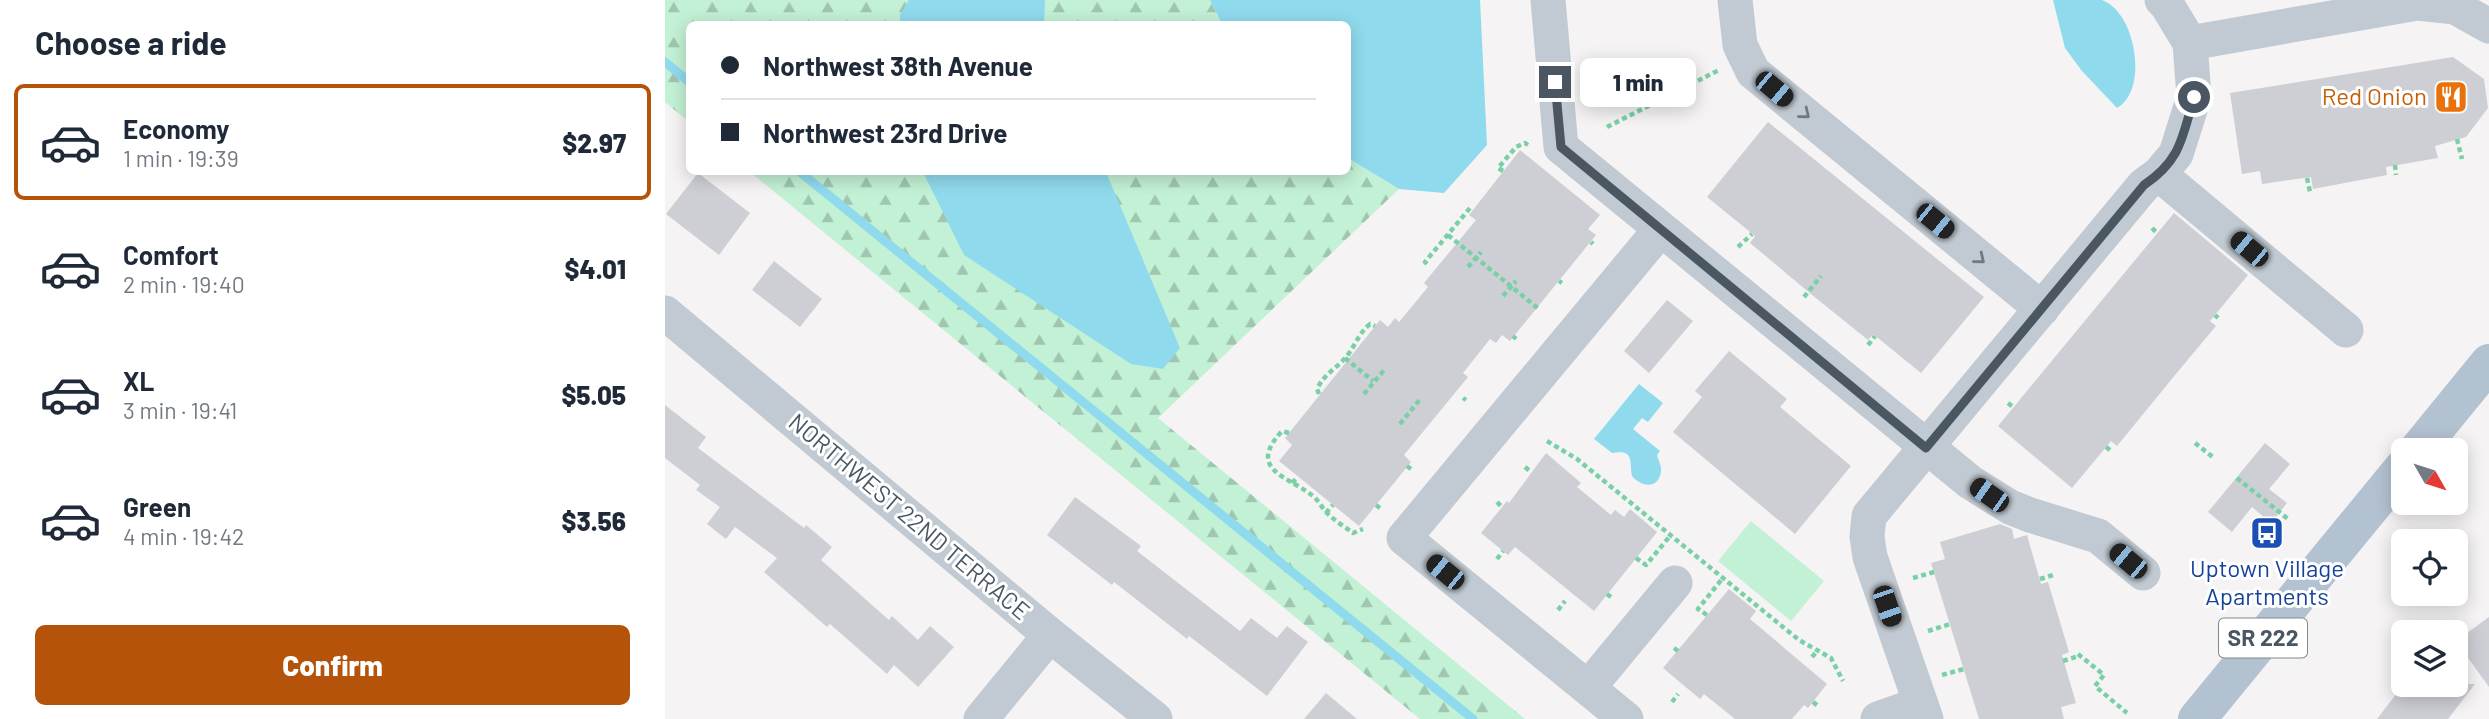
<!DOCTYPE html>
<meta charset="utf-8">
<style>
:root{--surface:#fff;--page:#f6f6f7;--text:#1f2937;--muted:#747a83;--line:#e0e1e3;--accent:#b45309}
body{margin:0;font-family:Barlow,sans-serif;background:var(--page);color:var(--text);height:100vh;display:flex;flex-direction:column;font-size:26px;white-space:nowrap}
*{box-sizing:border-box;margin:0}
p{font-size:23px;color:var(--muted)}
.icon{flex:none;width:38px;height:38px;fill:none;stroke:currentColor;stroke-width:2;stroke-linecap:round;stroke-linejoin:round}
.map{position:relative;flex:1;overflow:hidden}
.side{display:flex;flex-direction:column;background:var(--surface);width:665px}
.side>*{flex:none}
.hud{position:absolute;left:21px;top:21px;width:665px;height:154px;border-radius:10px;box-shadow:0 4px 18px #0003;display:grid;align-content:center;height:154px;padding:0 35px;background:var(--surface)}
.needle{width:46px;rotate:129deg}
.buttons{position:absolute;left:1726px;top:438px;display:grid;gap:14px}
.buttons a{display:grid;place-items:center;width:77px;height:77px;border-radius:10px;background:var(--surface);box-shadow:0 4px 18px #0003;font-size:35px}
.end{position:absolute;width:32px;height:32px;margin:-16px;border:9px solid #4a5661;background:#fff;box-shadow:0 0 0 4px #fff}
.from{border-radius:50%}
.bubble{position:absolute;height:49px;border-radius:10px;background:var(--surface);box-shadow:0 4px 18px #0003;font-size:23px;font-weight:800;line-height:49px;text-align:center}
.car{position:absolute;width:21px;height:42px;margin:-21px -10px;border-radius:9px;box-shadow:0 0 5px 2px #0007;background:linear-gradient(#222 24%,#8ab4d8 0 40%,#222 0 76%,#8ab4d8 0 86%,#222 0)}
.hud b{display:flex;align-items:center;gap:24px;height:66px;font-size:26px}
.hud b+b{border-top:2px solid var(--line)}
.hud i{width:18px;height:18px;background:var(--text)}
ul{padding:0;list-style:none}
li{display:flex;align-items:center;gap:21px;height:116px;margin:0 14px 10px;padding:0 21px;border:4px solid transparent;border-radius:10px}
li div{flex:1}
li b{display:block;font-size:26px}
li em{font-style:normal;font-weight:800}
li.active{border-color:var(--accent)}
li>.icon{width:63px;height:63px;stroke-width:1.5}
h2{padding:0 35px;font-size:32px;line-height:84px}
.button{display:flex;gap:14px;margin-top:auto;padding:14px 35px}
.button a{flex:1;height:80px;border-radius:10px;background:var(--accent);color:#fff;font-size:28px;font-weight:800;line-height:80px;text-align:center}
main{display:flex;flex:1;min-height:0}
.map>svg:first-child{display:block}
.forest{fill:url(#forest-firs)}
.green{fill:#c3f1d5}
.water{fill:#90daee}
.lines{fill:none;stroke-linecap:round;stroke-linejoin:round}
.stream{stroke:#90daee;stroke-width:9}
.building{fill:#cdcfd5}
.path{stroke:#7ad0a6;stroke-width:4.5;stroke-dasharray:5 3.5;stroke-linecap:butt}
.minor{stroke:#c1cad2;stroke-width:35}
.major{stroke:#b3c2d1;stroke-width:38}
.oneway{stroke:#6e7983}
.route{stroke:#4a5661;stroke-width:9}
.labels{text-anchor:middle;stroke-width:6;stroke-linejoin:round;paint-order:stroke}
.shield{fill:#fff;stroke:#808990;stroke-width:2}
.shield-label{font-size:23px;font-weight:bold;fill:#4a5661}
.food-label{font-size:24px;fill:#c56008;stroke:#fff;text-anchor:end}
.street-label{font-size:24px;fill:#4a5661;stroke:#fff}
.transit-label{font-size:24px;fill:#164399;stroke:#fff}
</style>
<main>
<section class="side">
<h2>Choose a ride</h2>
<ul>
<li class="active"><svg class="icon" aria-label="car" viewBox="0 0 24 24"><path d="M5 17H2v-5l4-1 3-4h7l3 4 3 1v5h-3M9 17h6M6 11h13"/><circle cx="7" cy="17" r="2"/><circle cx="17" cy="17" r="2"/></svg><div><b>Economy</b><p>1 min · 19:39</p></div><em>$2.97</em></li>
<li><svg class="icon" aria-label="car" viewBox="0 0 24 24"><path d="M5 17H2v-5l4-1 3-4h7l3 4 3 1v5h-3M9 17h6M6 11h13"/><circle cx="7" cy="17" r="2"/><circle cx="17" cy="17" r="2"/></svg><div><b>Comfort</b><p>2 min · 19:40</p></div><em>$4.01</em></li>
<li><svg class="icon" aria-label="car" viewBox="0 0 24 24"><path d="M5 17H2v-5l4-1 3-4h7l3 4 3 1v5h-3M9 17h6M6 11h13"/><circle cx="7" cy="17" r="2"/><circle cx="17" cy="17" r="2"/></svg><div><b>XL</b><p>3 min · 19:41</p></div><em>$5.05</em></li>
<li><svg class="icon" aria-label="car" viewBox="0 0 24 24"><path d="M5 17H2v-5l4-1 3-4h7l3 4 3 1v5h-3M9 17h6M6 11h13"/><circle cx="7" cy="17" r="2"/><circle cx="17" cy="17" r="2"/></svg><div><b>Green</b><p>4 min · 19:42</p></div><em>$3.56</em></li>
</ul>
<div class="button"><a>Confirm</a></div>
</section>
<div class="map">
<svg width="1824" height="719" viewBox="0 0 1824 719">
<defs>
<pattern id="forest-firs" width="22" height="20" patternUnits="userSpaceOnUse" patternTransform="scale(1.75)"><rect width="22" height="20" fill="#c3f1d5"/><path d="M5 1l3.5 6h-7zM16 11l3.5 6h-7z" fill="#a0c6b0"/></pattern>
</defs>
<rect width="100%" height="100%" fill="#f5f3f3"/>
<path class="forest" d="M0 0H545L557 24H24V122L0 102Z
M683 158 734 189 493 418 860 719H755L85 172H682Z"/>
<path class="green" d="M1086 521 1159 581 1126 621 1053 561Z"/>
<path class="water" d="M244 0H380L379 24H235V15Z
M545 0H815L822 145 779 193 734 189 683 158 682 24H557Z
M1388 0C1400 0 1427 0 1437 0 1471 12 1484 90 1452 108L1417 71 1400 48Z
M258 172H441L515 348 498 369 466 364 299 255Z
M974 384 998 403 983 422 977 418 968 429 995 451 992 455C993 460 997 466 996 471 994 490 976 487 967 476 964 461 970 449 947 453L929 439Z"/>
<g class="lines">
<path class="stream" d="M0 62 24 82
M135 172 808 719"/>
</g>
<path class="building" d="M1788 57 1819 79 1823 108 1801 137 1770 146 1773 158 1721 167 1722 175 1648 189 1646 177 1597 184 1595 171 1577 174 1565 93Z
M1103 122 1319 297 1256 373 1208 334 1203 340 1146 294 1085 243 1090 236 1042 197Z
M855 150 935 215 923 229 931 235 845 341 837 335 831 343 825 339 798 373 803 377 739 455 746 462 694 526 614 461 627 445 620 438 715 320 723 327 730 318 734 322 763 287 759 283 811 220 804 215Z
M33 173 85 213 54 255 1 214Z
M1509 213 1583 275 1545 321 1551 326 1515 369 1452 446 1446 441 1407 488 1333 426Z
M109 261 157 299 135 327 87 290Z
M1002 300 1028 321 984 373 959 351Z
M1064 351 1122 399 1115 407 1186 466 1130 534 1008 432 1037 397 1030 391Z
M0 405 41 437 33 448 139 528 141 525 167 547 156 560 224 620 227 616 253 640 265 626 289 647 253 687 229 665 222 674 165 624 162 627 99 572 112 558 70 527 61 539 42 524 55 507 31 490 35 485 0 458Z
M1600 443 1625 464 1604 489 1622 503 1606 523 1587 507 1567 532 1543 512Z
M881 453 916 483 912 487 946 515 950 510 959 517 965 509 992 532 929 611 850 547 843 555 816 533 842 501 844 503Z
M410 497 476 546 472 551 575 631 586 618 612 638 622 626 643 642 602 696 524 636 522 639 449 582 447 585 382 535Z
M1335 524 1347 529 1349 539 1362 535 1376 584 1383 582 1404 652 1397 655 1411 703 1396 707 1399 719H1314L1266 563 1280 559 1275 542Z
M1064 589 1091 611 1085 619 1162 684 1143 708 1139 705 1127 719H1070L1039 694 1035 699 998 668Z
M1824 617V687L1791 641Z
M1739 684H1810L1783 719H1712Z
M661 693 692 719H639Z"/>
<g class="lines">
<path class="path" d="M942 127 1054 70
M1792 139 1797 159
M1730 165 1731 175
M838 171 833 168 851 147 860 143 863 145
M1642 178 1645 192
M1487 228 1492 233
M783 235 875 310
M926 242 928 244
M1073 247 1087 234
M762 264 760 262 805 208 807 210
M803 267 816 252
M894 281 897 283
M838 296 851 281
M1139 297 1156 276
M1550 315 1553 318
M848 336 851 339
M1203 345 1210 336
M680 358 708 381
M654 394 652 389C659 374 672 368 682 356 691 344 694 333 705 324L710 326
M699 394 720 369
M798 398 801 400
M1343 403 1348 407
M735 424 756 398
M624 433 617 431C581 470 623 476 648 496 654 501 657 508 662 513 670 521 680 527 688 533L698 529
M882 441 912 459 1134 640 1166 658 1178 681
M1530 443 1549 458
M1441 447 1445 450
M742 466 746 469
M860 467 866 472
M1572 478 1623 519
M627 483 633 477
M832 502 837 507
M711 505 715 508
M661 513 668 505
M971 558 981 565 1005 536
M832 559 838 551
M1248 578 1269 572
M1375 579 1388 575
M942 594 946 597
M893 610 900 601
M1042 615 1033 609 1057 579
M1263 631 1285 624
M1009 648 1013 651
M1413 654 1439 675 1430 686 1462 713
M1147 657 1153 650
M1398 661 1414 656
M1277 675 1299 669
M1007 702 1013 694
M1148 702 1153 706"/>
<path class="minor" d="M883 0 896 147 1305 482 1345 507 1365 515 1433 536 1478 573
M1070 0 1075 45 1088 72 1377 309
M1525 43 1752 3 1790 7 1824 26
M1494 174 1681 330
M0 313 385 635 490 719
M923 688 1010 583
M316 719 385 635
M961 719 739 538 995 230
M1213 719 1255 704
M1261 719 1205 557 1202 537 1204 516 1479 185 1494 174 1511 154 1529 97 1525 43 1502 5 1497 0"/>
<path class="major" d="M1753 450 1824 363
M1532 719 1738 468"/>
</g>
<defs><path id="oneway-chevron" d="M-2-3.5L2.5 0L-2 3.5" fill="none" stroke-width="1.6" stroke-linecap="round" stroke-linejoin="round" transform="scale(1.75)"/></defs>
<g class="oneway">
<use href="#oneway-chevron" transform="translate(1140 114) rotate(39)"/>
<use href="#oneway-chevron" transform="translate(1315 259) rotate(39)"/>
</g>
<g class="lines">
<path class="route" d="M890 82 896 147 1261 448 1479 185C1516 160 1517 138 1529 97"/>
</g>
<defs>
<symbol id="restaurant-square" viewBox="-11 -11 22 22"><rect x="-9" y="-9" width="18" height="18" rx="4" fill="#e8710a" stroke="#fff"/><path d="M-5-6h1v4h1v-4h1v4h1v-4h1v5L-1.5 .5V6h-2V.5L-5-1ZM5-6V6H3V1.5H1.5Q1.5-4 5-6Z" fill="#fff"/></symbol>
<symbol id="bus-square" viewBox="-11 -11 22 22"><rect x="-9" y="-9" width="18" height="18" rx="4" fill="#1a4fb4" stroke="#fff"/><path d="M-5-6H5V4H4V6H2V4H-2V6H-4V4H-5ZM-3.5-4V0h7V-4ZM-3.5 1.2v1.5H-2V1.2ZM2 1.2v1.5H3.5V1.2Z" fill="#fff"/></symbol>
</defs>
<g fill-rule="evenodd">
<use href="#restaurant-square" x="1767" y="78" width="38" height="38"/>
<use href="#bus-square" x="1583" y="514" width="38" height="38"/>
</g>
<g class="labels">
<rect class="shield" x="1554" y="618.5" width="88" height="39" rx="5"/>
<g class="shield-label">
<text x="1598" y="646">SR 222</text>
</g>
<g class="food-label">
<text x="1762" y="105">Red Onion</text>
</g>
<g class="street-label">
<text transform="translate(244 517) rotate(40)" y="8">NORTHWEST 22ND TERRACE</text>
</g>
<g class="transit-label">
<text x="1602" y="577">Uptown Village<tspan x="1602" dy="28">Apartments</tspan></text>
</g>
</g>
</svg>
<div class="buttons">
<a><svg class="needle" viewBox="-14 -14 28 28"><path d="M0-13l5 13h-10z" fill="#e53935"/><path d="M0 13l5-13h-10z" fill="#747a83"/></svg></a>
<a><svg class="icon" aria-label="locate" viewBox="0 0 24 24"><circle cx="12" cy="12" r="6"/><path d="M12 2v4M12 18v4M2 12h4M18 12h4"/></svg></a>
<a><svg class="icon" aria-label="layers" viewBox="0 0 24 24"><path d="M12 4l9 5-9 5-9-5zM3 14l9 5 9-5"/></svg></a>
</div>
<i class="end from" style="left:1529px;top:97px"></i>
<i class="end" style="left:890px;top:82px"></i>
<div class="bubble" style="left:915px;top:58px;width:116px">1 min</div>
<i class="car" style="left:1109px;top:89px;rotate:130deg"></i>
<i class="car" style="left:1270px;top:221px;rotate:129deg"></i>
<i class="car" style="left:1584px;top:249px;rotate:310deg"></i>
<i class="car" style="left:1324px;top:495px;rotate:305deg"></i>
<i class="car" style="left:1463px;top:561px;rotate:310deg"></i>
<i class="car" style="left:780px;top:572px;rotate:309deg"></i>
<i class="car" style="left:1222px;top:606px;rotate:161deg"></i>
<div class="hud">
<b><i class="from"></i>Northwest 38th Avenue</b>
<b><i></i>Northwest 23rd Drive</b>
</div>
</div>
</main>
